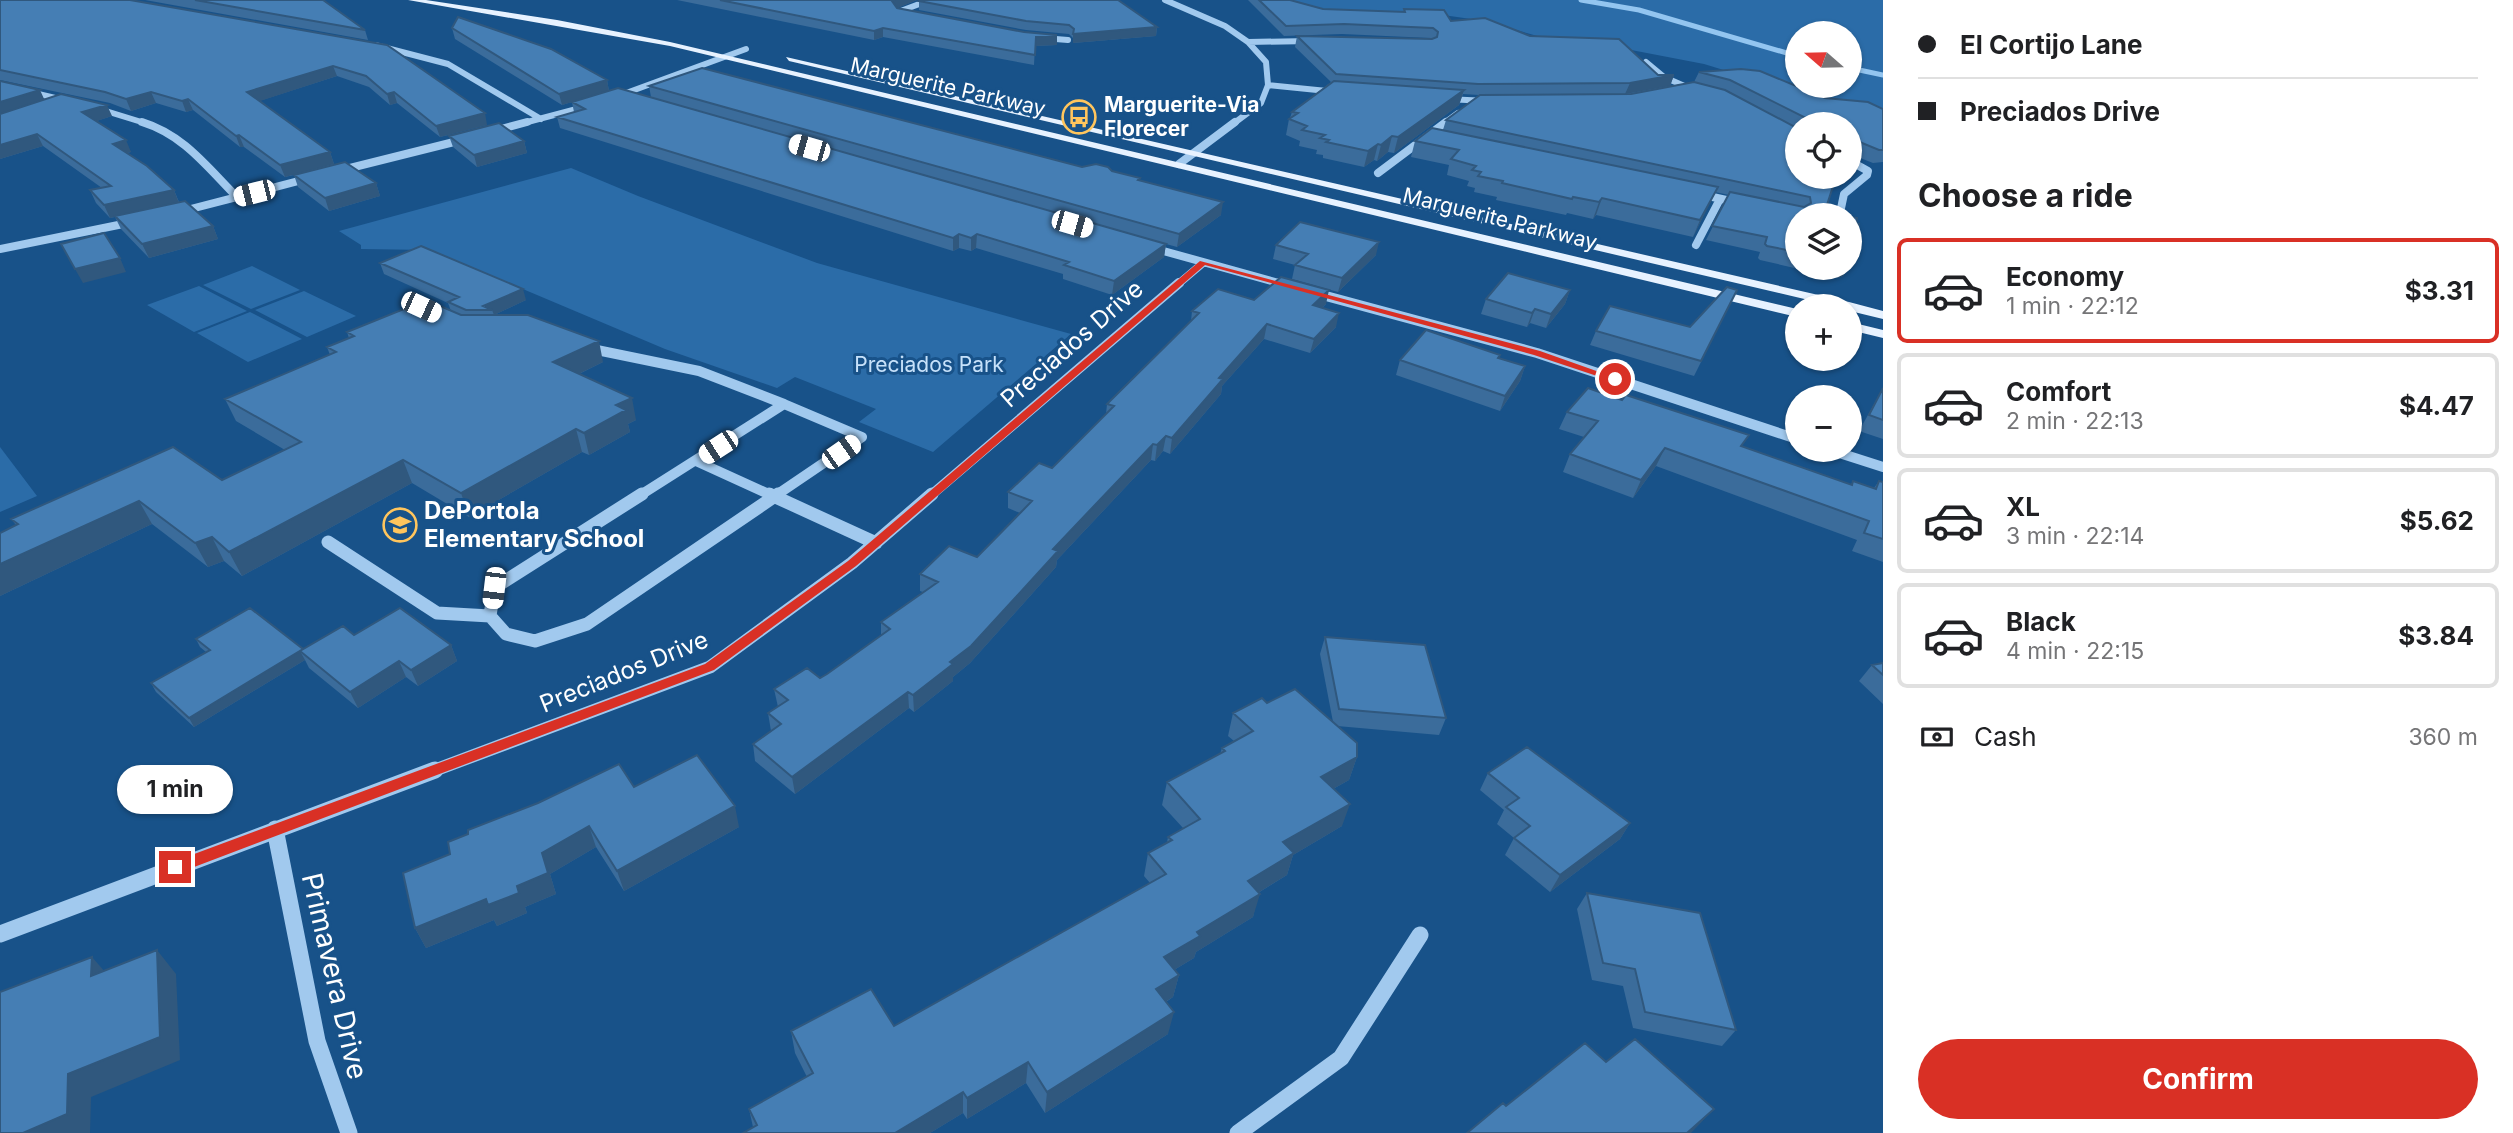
<!DOCTYPE html>
<meta charset="utf-8">
<style>
:root{--surface:#fff;--page:#f2f2f2;--text:#202124;--muted:#757577;--line:#e0e0e0;--accent:#d93025}
body{margin:0;font-family:Inter,sans-serif;background:var(--page);color:var(--text);height:100vh;display:flex;flex-direction:column;font-size:26px;white-space:nowrap}
*{box-sizing:border-box;margin:0}
p{font-size:23px;color:var(--muted)}
.icon{flex:none;width:38px;height:38px;fill:none;stroke:currentColor;stroke-width:2;stroke-linecap:round;stroke-linejoin:round}
.map{position:relative;flex:1;overflow:hidden}
.sheet{display:flex;flex-direction:column;background:var(--surface);width:630px}
.sheet>*{flex:none}
.top-card{display:grid;align-content:center;height:154px;padding:0 35px;background:var(--surface)}
.needle{width:46px;rotate:290deg}
.fabs{position:absolute;left:1785px;top:21px;display:grid;gap:14px}
.fabs a{display:grid;place-items:center;width:77px;height:77px;border-radius:50%;background:var(--surface);box-shadow:0 2px 5px #0004;font-size:35px}
.end{position:absolute;width:32px;height:32px;margin:-16px;border:9px solid #d93025;background:#fff;box-shadow:0 0 0 4px #fff}
.from{border-radius:50%}
.bubble{position:absolute;height:49px;border-radius:24px;background:var(--surface);box-shadow:0 2px 5px #0004;font-size:23px;font-weight:700;line-height:49px;text-align:center}
.car{position:absolute;width:21px;height:42px;margin:-21px -10px;border-radius:9px;box-shadow:0 0 5px 2px #0007;background:linear-gradient(#fff 24%,#345 0 40%,#fff 0 76%,#345 0 86%,#fff 0)}
.top-card b{display:flex;align-items:center;gap:24px;height:66px;font-size:26px}
.top-card b+b{border-top:2px solid var(--line)}
.top-card i{width:18px;height:18px;background:var(--text)}
ul{padding:0;list-style:none}
li{display:flex;align-items:center;gap:21px;height:105px;margin:0 14px 10px;padding:0 21px;border:4px solid var(--line);border-radius:10px}
li div{flex:1}
li b{display:block;font-size:26px}
li em{font-style:normal;font-weight:700}
li.selected{border-color:var(--accent)}
li>.icon{width:63px;height:63px;stroke-width:1.5}
h2{padding:0 35px;font-size:32px;line-height:84px}
.pay{display:flex;align-items:center;gap:18px;height:77px;padding:0 35px;font-size:26px}
.pay p{margin-inline-start:auto}
.primary-button{display:flex;gap:14px;margin-top:auto;padding:14px 35px}
.primary-button a{flex:1;height:80px;border-radius:42px;background:var(--accent);color:#fff;font-size:28px;font-weight:700;line-height:80px;text-align:center}
main{display:flex;flex:1;min-height:0}
.map>svg:first-child{display:block}
.green{fill:#2b6ca8;fill-rule:evenodd}
.lines{fill:none;stroke-linecap:round;stroke-linejoin:round}
.stream{stroke:#93c5f0;stroke-width:5}
.minor-far4{stroke:#a1c9ee;stroke-width:6}
.minor-far3{stroke:#a1c9ee;stroke-width:8}
.minor-far2{stroke:#a1c9ee;stroke-width:10}
.minor-far1{stroke:#a1c9ee;stroke-width:13}
.minor{stroke:#a1c9ee;stroke-width:17}
.major{fill:#e7f2ff;fill-rule:evenodd}
.wall{fill:#3b6c9b}
.shaded-wall{fill:#30587e}
.building{fill:#457eb4;stroke:#30587e;stroke-width:2}
.route{fill:#d93025}
.labels{text-anchor:middle;stroke-width:6;stroke-linejoin:round;paint-order:stroke}
.far-street-label{font-size:21px;fill:#fff;stroke:#185289}
.far-poi-label{font-size:21px;font-weight:bold;fill:#fff;stroke:#185289;text-anchor:start}
.far-park-label{font-size:21px;fill:#c6e1fa;stroke:#185289}
.street-label{font-size:24px;fill:#fff;stroke:#185289}
.poi-label{font-size:24px;font-weight:bold;fill:#fff;stroke:#185289;text-anchor:start}
.near-street-label{font-size:28px;fill:#fff;stroke:#185289}
</style>
<main>
<div class="map">
<svg width="1883" height="1133" viewBox="0 0 1883 1133">
<rect width="100%" height="100%" fill="#185289"/>
<path class="green" d="M1276 0H1883V113L1796 92 1704 64 1600 44 1548 39 1485 21 1436 14 1296 9ZM1797 33H1850V86H1797Z
M571 168 638 196 817 263 1071 334 933 452 859 422 876 409 795 377 777 388 665 349 430 250 361 249V245L339 231Z
M252 266 300 290 251 309 203 285Z
M199 286 247 311 194 332 147 305Z
M304 291 356 316 307 337 255 310Z
M250 312 302 339 248 362 197 333Z
M0 447 37 496 0 512Z"/>
<g class="lines">
<path class="stream" d="M1581 0 1639 10 1797 56
M1850 68 1883 75"/>
<path class="minor-far4" d="M1165 0 1225 26 1248 42 1266 62 1268 85 1261 103 1233 124
M908 14 898 12 930 0
M1043 38 1068 40
M1248 42 1310 41
M375 45 448 64 541 119
M1646 62 1664 77 1689 88
M0 85 68 101
M1268 85 1337 92
M618 96 746 49
M1446 99 1488 101
M96 108 148 124
M520 124 588 106
M1443 124 1458 113"/>
<path class="minor-far3" d="M142 122C184 135 207 167 237 197
M490 132 527 122
M1179 164 1235 122
M338 171 466 139
M1378 173 1446 122
M1699 194 1740 203
M179 212 310 178
M1834 215 1840 213 1844 194 1867 175 1868 171 1850 161
M1696 245 1720 199
M1149 247 1286 285
M0 249 133 222
M1177 285 1203 263"/>
<path class="minor-far2" d="M1280 283 1290 286
M1311 292 1537 353 1797 439
M587 348 699 371 784 404
M1830 450 1883 467
M696 461 773 496
M639 496 784 404 862 437 775 496
M930 496 1179 283"/>
<path class="minor-far1" d="M642 494 494 588 490 616 506 634 535 641 587 624 778 494
M769 494 876 543
M328 542 437 613 490 616
M430 772 710 667 852 563 932 494"/>
<path class="minor" d="M275 829 317 1041 349 1133
M0 934 435 770
M1238 1133 1341 1058 1420 935"/>
<path class="major" d="M408 0H426L557 20 670 42 1797 309V317L670 46Z
M786 57 1849 302 1883 311V319L1850 311V306H1834L789 61Z
M1850 322 1883 330V338L1850 330Z"/>
</g>
<path class="wall" d="M0 0 387 45 487 125 440 137 397 103 390 105 369 87 337 76 259 101 330 152 334 164 376 183 380 196 329 211 298 187 294 175 285 177 244 147H240L193 110 186 112 156 103 131 111 110 103 0 80Z
M145 0H323L365 30 368 40Z
M677 0H917L897 8 1024 32 1057 35V45L1035 46 1034 65 883 37 874 40Z
M1248 0H1290L1323 9 1403 12 1404 9 1451 21 1530 36 1658 75H1674L1670 86 1694 82 1699 72 1883 109V162L1873 163 1850 154V124H1797V177L1825 211 1797 215V268H1847L1843 276 1838 278 1760 260 1758 258 1760 252 1706 240 1729 195 1715 192 1693 237 1596 215 1593 219 1567 213 1566 215 1496 200 1497 197 1474 192 1475 188 1467 186 1469 181 1447 175 1449 165 1411 157 1415 141 1443 130 1446 120 1479 95 1463 94 1459 105 1394 153 1388 152 1377 161 1374 160 1364 167 1323 158V155L1316 154 1317 150 1299 146 1300 141 1286 135 1289 119 1290 118 1292 112 1331 82 1295 47 1297 36 1432 39 1430 38 1342 34 1284 36Z
M919 1 1157 27 1156 36 1073 43V38L1069 34 1026 30 919 10Z
M452 28 607 80 609 91 651 97 649 86 1082 167 1112 171 1140 180 1221 215 1177 247 1166 244 1164 257 1112 295 1063 279V274L976 248 971 251 959 248 953 251 560 128 557 117 574 112 572 102 562 105 455 39Z
M0 81 44 100 112 116 96 121 131 152 127 153 174 190 179 202 213 226 218 239 149 258 121 229 115 217 110 218 96 203 90 190 102 188 43 146 0 159Z
M449 136 524 141 527 153 477 167 453 147Z
M1276 245 1376 255 1338 292 1292 279 1295 265 1273 259Z
M380 263 526 300 494 315 603 362 579 374 636 420 628 424 630 432 589 455 582 452 469 517 412 483 242 576 224 561 208 567 152 524 0 596V533L16 525 11 519 222 480 285 450 236 421 225 399 330 355 327 347 349 338 347 332 451 311 448 303 384 274Z
M1570 290 1565 304 1546 328 1530 323 1527 327 1481 314 1486 299Z
M1737 290 1694 376 1590 345 1596 331 1690 327Z
M1254 300 1326 304 1322 308 1336 327 1310 353 1264 339 1222 386 1221 394 1170 454 1163 451 1155 461 1151 460 1057 560 1056 567 970 663 953 677V681L914 712 909 708 795 794 755 761 753 744 771 731 768 713 778 707 774 689 820 678 827 674 881 636V622L923 592 920 591V574L977 557 1020 513 1008 508V492L1052 468 1106 414 1107 404 1191 321 1192 311Z
M1500 355 1499 358 1525 366 1520 381 1500 411 1396 375 1400 360Z
M1883 388V439L1859 431Z
M1567 412 1743 447 1851 485 1853 481 1874 488 1879 481 1883 482V562L1852 551 1857 540 1656 466 1633 498 1563 472 1570 454 1584 437 1559 429Z
M354 635 451 645 457 661 418 686 406 677 358 708 309 668 305 660 194 727 156 692 151 683 206 652 200 647 196 639 303 649Z
M1325 637 1446 718 1439 735 1337 726 1357 757 1349 780 1333 789 1342 826 1293 855 1287 875 1258 893 1253 917 1196 952 1194 958 1174 970 1179 975 1173 997 1166 1002 1168 1034 1045 1113 1026 1083 967 1119 963 1113 930 1133H743L753 1127 749 1109 807 1077 795 1053 791 1031 894 1026 1150 883 1144 876 1148 853 1167 843 1168 837 1183 828 1162 805 1167 782 1220 754 1222 748 1234 741 1228 736 1233 713 1267 703 1333 722 1320 654Z
M1883 663V704L1859 681 1872 665Z
M1488 773 1630 823 1620 839 1550 892 1505 855 1514 838 1497 824 1504 810 1480 790Z
M634 787 739 827 624 891 596 847 550 874 556 894 525 907 527 913 497 926 494 920 426 948 415 928Z
M1587 893 1736 1030 1722 1046 1633 1028 1623 986 1592 980 1577 909Z"/>
<path class="shaded-wall" d="M895 0H917L893 10 892 1Z
M1157 27 1156 36 1073 43V34Z
M883 28V37L874 40V31Z
M1057 35V45L1035 46 1036 37Z
M333 66 337 76 251 104 247 92Z
M1674 75 1670 86 1625 94 1630 83Z
M607 80 609 91 562 105 559 94Z
M40 90 45 101 0 115V102Z
M1464 90 1459 105 1394 153 1398 137Z
M151 92 156 103 131 111 126 99Z
M394 92 397 103 390 105 387 94Z
M188 99 193 110 186 112 182 101Z
M107 105 112 116 88 124 82 112Z
M485 113 487 125 440 137 436 126Z
M37 134 43 146 0 159V145Z
M239 135 244 147H240L236 136Z
M1392 136 1388 152 1377 161 1381 145Z
M126 140 131 152 118 155 113 144Z
M524 141 527 153 477 167 474 155Z
M1378 144 1374 160 1364 167 1368 151Z
M330 152 334 164 285 177 280 165Z
M376 183 380 196 329 211 325 198Z
M1718 187 1693 237 1700 220Z
M174 190 179 203 110 218 104 205Z
M1602 198 1596 215 1593 219 1599 202Z
M1223 202 1221 215 1177 247 1179 234Z
M213 226 218 239 149 258 142 244Z
M959 234V248L953 251V238Z
M977 234 976 248 971 251V238Z
M1379 242 1376 255 1338 292 1342 278Z
M1166 244 1164 257 1112 295 1114 281Z
M120 258 126 272 83 283 75 269Z
M1843 268H1847L1843 276 1838 278Z
M523 289 526 300 494 315 492 310 483 306Z
M1329 290 1326 304 1310 319 1313 305Z
M1570 290 1565 304 1546 328 1551 314Z
M1535 309 1530 323 1527 327 1532 313Z
M1339 313 1336 327 1310 353 1314 339Z
M1267 324 1264 339 1222 386 1221 394 1170 454 1172 438 1219 378Z
M599 341 603 362 558 384 553 362Z
M1525 366 1520 381 1500 411 1505 396Z
M632 398 636 420 628 424 630 432 589 455 584 433 616 405Z
M576 429 582 452 469 517 461 493Z
M1166 436 1163 451 1155 461 1157 445Z
M1153 444 1151 460 1057 560 1056 567 970 663 953 677V681L914 712 913 695 950 662 1053 549Z
M1665 448 1656 466 1633 498 1641 480Z
M403 460 412 483 242 576 229 552Z
M139 501 152 524 0 596V564Z
M212 537 224 561 208 567 195 543Z
M451 645 457 661 418 686 411 670Z
M300 651 305 660 194 727 189 718Z
M399 661 406 677 358 708 350 692Z
M908 692 909 708 795 794 792 777Z
M1357 757 1349 780 1313 800 1321 777Z
M1350 804 1342 826 1293 855 1287 875 1241 903 1248 881 1283 842Z
M735 806 739 827 624 891 617 871Z
M1630 823 1620 839 1550 892 1560 875Z
M589 826 596 847 550 874 556 894 525 907 527 913 497 926 494 920 426 948 415 928 542 853Z
M1260 894 1253 917 1196 952 1194 958 1159 979 1164 957 1197 932Z
M157 950 176 974 180 1060 91 1097 90 1133H23L68 1074Z
M92 957 113 981 91 976Z
M1179 975 1173 997 1151 1011 1156 989Z
M1174 1012 1168 1034 1045 1113 1047 1092Z
M1028 1062 1026 1083 967 1119V1098Z
M963 1092V1113L930 1133H895Z
M1714 1109 1691 1133H1687Z"/>
<path class="building" d="M0 0H130L387 45 485 113 436 126 394 92 387 94 366 76 333 66 247 92 330 152 280 165 239 135 236 136 188 99 182 101 151 92 126 99 105 92 0 70Z
M195 0H323L365 30Z
M720 0H895L892 1 897 8 1024 32 1057 35 1036 37 1035 55 883 28 874 31Z
M921 0H1118L1157 27 1073 34 1074 29 1069 25 1026 21 919 1Z
M1259 0H1290L1323 9 1405 12 1404 9 1444 10 1451 21 1485 18 1530 36 1619 39 1658 75H1674L1630 83 1478 84 1336 74 1297 36 1432 39 1437 37 1438 32 1433 28 1344 24 1286 26Z
M458 17 551 49 607 80 559 94 452 28Z
M702 68 1082 167 1096 164 1108 167 1112 171 1140 178 1138 180 1223 202 1179 234 649 86Z
M1741 69 1760 71 1825 98 1868 102 1883 109V150H1879L1850 138V124H1809V122L1806 118 1730 80 1699 72Z
M0 81 40 90 0 102Z
M1334 81 1464 90 1398 137 1392 136 1381 145 1378 144 1368 151 1326 142 1329 140 1320 138 1325 135 1302 130 1307 126 1289 119 1298 113 1292 112Z
M1694 82 1725 90 1797 128V177H1836L1825 211 1843 215H1797V252L1767 246 1765 244 1767 237 1712 226 1730 192 1804 207 1811 203 1810 197 1446 120 1480 95 1631 94Z
M618 88 1166 244 1114 281 1064 265 1069 262 977 234 971 238 959 234 953 238 557 117 585 109 572 102Z
M61 94 107 105 82 112 126 140 113 144 147 166 174 190 104 205 90 190 111 186 37 134 0 145V114Z
M499 123 524 141 474 155 449 136Z
M1432 128 1718 187 1700 220 1602 198 1599 202 1573 197 1572 199 1502 183 1503 181 1478 176 1481 172 1472 170 1476 166 1451 159 1459 150 1415 141Z
M345 162 376 183 325 198 294 175Z
M185 201 213 226 142 244 115 216Z
M1850 217 1857 218 1856 223 1859 224 1850 261Z
M1300 222 1379 242 1342 278 1295 265 1308 254 1276 245Z
M104 233 120 258 75 269 61 244Z
M421 246 523 289 483 306 492 310H466L448 302 459 297 380 263Z
M1508 273 1570 290 1551 314 1535 309 1532 313 1486 299Z
M1281 277 1329 290 1313 305 1339 313 1314 339 1267 324 1219 378 1223 379 1172 438 1166 436 1157 445 1153 444 1053 549 1058 551 971 646 950 662 953 664 913 695 908 692 792 777 753 744 781 724 768 713 788 700 774 689 807 668 820 678 827 674 890 629 881 622 938 582 920 574 949 546 977 557 1032 501 1008 492 1039 463 1052 468 1114 406 1107 404 1199 313 1192 311 1218 289 1254 300Z
M1727 287 1737 290 1701 361 1596 331 1610 306 1690 327Z
M426 300 461 315H528L599 341 553 362 632 398 616 405 626 410 584 433 576 429 461 493 403 460 229 552 212 537 195 543 139 501 0 564V533L18 524 11 519 173 447 222 480 301 442 225 399 336 352 327 347 354 336 347 332Z
M1426 330 1500 355 1498 358 1525 366 1505 396 1400 360Z
M1588 388 1622 400 1626 395 1749 435 1741 446 1852 485 1853 481 1876 489 1879 481 1883 482V539L1864 533 1869 521 1665 448 1641 480 1570 454 1598 421 1567 412Z
M1883 388V420L1869 415Z
M250 608 303 649 189 718 151 683 210 650 196 639Z
M400 608 451 645 411 670 399 661 350 692 300 651 343 626 354 635Z
M1325 637 1425 645 1446 718 1339 709Z
M1883 663V675L1872 665Z
M1295 689 1357 743V757L1321 777 1350 804 1283 842 1294 853 1248 881 1260 894 1197 932 1200 936 1164 957 1179 975 1156 989 1174 1012 1047 1092 1028 1062 967 1098 963 1092 895 1133H743L757 1125 749 1109 813 1073 791 1031 871 989 894 1026 1166 874 1148 853 1172 840 1168 837 1200 819 1167 782 1225 751 1222 748 1253 731 1233 713 1262 698 1267 703Z
M1527 747 1630 823 1560 875 1514 838 1530 826 1506 807 1519 798 1488 773Z
M697 755 735 806 617 871 589 826 542 853 548 873 517 886 519 893 488 905 486 899 415 928 403 873 450 854 448 842 468 834V830L538 803 619 764 634 787Z
M1587 893 1700 913 1736 1030 1645 1012 1635 969 1603 963Z
M157 950 160 1037 68 1074 67 1114 23 1133H0V992L92 957 91 976Z
M1635 1039 1714 1109 1687 1133H1467L1503 1103 1506 1106 1585 1043 1606 1062Z"/>
<path class="route" d="M1200 261 1540 351 1619 379 1612 381 1534 355 1205 265 856 566 714 670 181 872H170L168 867 170 863 705 664 848 561Z"/>
<defs>
<symbol id="bus-ring" viewBox="-11 -11 22 22"><circle r="9.5" fill="#185289" stroke="#ffc55d" stroke-width="1.5"/><path d="M-5-6H5V4H4V6H2V4H-2V6H-4V4H-5ZM-3.5-4V0h7V-4ZM-3.5 1.2v1.5H-2V1.2ZM2 1.2v1.5H3.5V1.2Z" fill="#ffc55d"/></symbol>
<symbol id="school-ring" viewBox="-11 -11 22 22"><circle r="9.5" fill="#185289" stroke="#ffc55d" stroke-width="1.5"/><path d="M0-5L7-2L0 1L-7-2ZM-4 1L0 2.5L4 1V4Q0 6-4 4Z" fill="#ffc55d"/></symbol>
</defs>
<g fill-rule="evenodd">
<use href="#bus-ring" x="1060" y="98" width="38" height="38"/>
<use href="#school-ring" x="381" y="506" width="38" height="38"/>
</g>
<g class="labels">
<g class="far-street-label">
<text transform="translate(948 87) rotate(13)" y="7">Marguerite Parkway</text>
<text transform="translate(1500 219) rotate(14)" y="7">Marguerite Parkway</text>
</g>
<g class="far-poi-label">
<text x="1104" y="112">Marguerite-Via<tspan x="1104" dy="24">Florecer</tspan></text>
</g>
<g class="far-park-label">
<text x="929" y="372">Preciados Park</text>
</g>
<g class="street-label">
<text transform="translate(1072 344) rotate(-41)" y="8">Preciados Drive</text>
<text transform="translate(624 672) rotate(-22)" y="8">Preciados Drive</text>
</g>
<g class="poi-label">
<text x="424" y="519">DePortola<tspan x="424" dy="28">Elementary School</tspan></text>
</g>
<g class="near-street-label">
<text transform="translate(335 976) rotate(77)" y="10">Primavera Drive</text>
</g>
</g>
</svg>
<div class="fabs">
<a><svg class="needle" viewBox="-14 -14 28 28"><path d="M0-13l5 13h-10z" fill="#e53935"/><path d="M0 13l5-13h-10z" fill="#757577"/></svg></a>
<a><svg class="icon" aria-label="locate" viewBox="0 0 24 24"><circle cx="12" cy="12" r="6"/><path d="M12 2v4M12 18v4M2 12h4M18 12h4"/></svg></a>
<a><svg class="icon" aria-label="layers" viewBox="0 0 24 24"><path d="M12 4l9 5-9 5-9-5zM3 14l9 5 9-5"/></svg></a>
<a>+</a>
<a>−</a>
</div>
<i class="end from" style="left:1615px;top:379px"></i>
<i class="end" style="left:175px;top:867px"></i>
<div class="bubble" style="left:117px;top:765px;width:116px">1 min</div>
<i class="car" style="left:809px;top:148px;rotate:286deg"></i>
<i class="car" style="left:254px;top:193px;rotate:256deg"></i>
<i class="car" style="left:1072px;top:224px;rotate:106deg"></i>
<i class="car" style="left:421px;top:307px;rotate:115deg"></i>
<i class="car" style="left:718px;top:447px;rotate:237deg"></i>
<i class="car" style="left:841px;top:452px;rotate:55deg"></i>
<i class="car" style="left:494px;top:588px;rotate:187deg"></i>
</div>
<section class="sheet">
<div class="top-card">
<b><i class="from"></i>El Cortijo Lane</b>
<b><i></i>Preciados Drive</b>
</div>
<h2>Choose a ride</h2>
<ul>
<li class="selected"><svg class="icon" aria-label="car" viewBox="0 0 24 24"><path d="M5 17H2v-5l4-1 3-4h7l3 4 3 1v5h-3M9 17h6M6 11h13"/><circle cx="7" cy="17" r="2"/><circle cx="17" cy="17" r="2"/></svg><div><b>Economy</b><p>1 min · 22:12</p></div><em>$3.31</em></li>
<li><svg class="icon" aria-label="car" viewBox="0 0 24 24"><path d="M5 17H2v-5l4-1 3-4h7l3 4 3 1v5h-3M9 17h6M6 11h13"/><circle cx="7" cy="17" r="2"/><circle cx="17" cy="17" r="2"/></svg><div><b>Comfort</b><p>2 min · 22:13</p></div><em>$4.47</em></li>
<li><svg class="icon" aria-label="car" viewBox="0 0 24 24"><path d="M5 17H2v-5l4-1 3-4h7l3 4 3 1v5h-3M9 17h6M6 11h13"/><circle cx="7" cy="17" r="2"/><circle cx="17" cy="17" r="2"/></svg><div><b>XL</b><p>3 min · 22:14</p></div><em>$5.62</em></li>
<li><svg class="icon" aria-label="car" viewBox="0 0 24 24"><path d="M5 17H2v-5l4-1 3-4h7l3 4 3 1v5h-3M9 17h6M6 11h13"/><circle cx="7" cy="17" r="2"/><circle cx="17" cy="17" r="2"/></svg><div><b>Black</b><p>4 min · 22:15</p></div><em>$3.84</em></li>
</ul>
<div class="pay"><svg class="icon" aria-label="cash" viewBox="0 0 24 24"><path d="M3 7h18v10H3z"/><circle cx="12" cy="12" r="2"/></svg>Cash<p>360 m</p></div>
<div class="primary-button"><a>Confirm</a></div>
</section>
</main>
